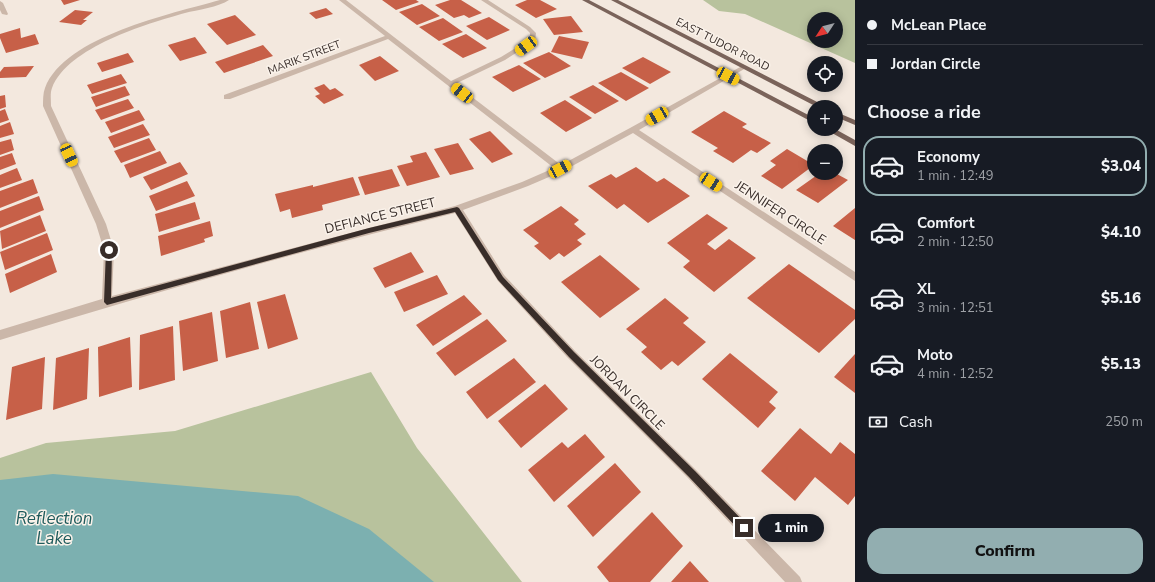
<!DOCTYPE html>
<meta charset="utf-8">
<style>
:root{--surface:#171b24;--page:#20242c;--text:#f1f3f6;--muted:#9ea1a6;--line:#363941;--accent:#92aeb0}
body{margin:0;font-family:"Nunito Sans",sans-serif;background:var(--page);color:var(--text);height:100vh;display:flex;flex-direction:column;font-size:15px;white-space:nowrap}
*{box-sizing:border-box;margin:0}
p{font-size:13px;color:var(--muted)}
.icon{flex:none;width:22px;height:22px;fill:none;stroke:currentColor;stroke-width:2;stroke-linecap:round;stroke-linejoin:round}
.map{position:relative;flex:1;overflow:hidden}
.panel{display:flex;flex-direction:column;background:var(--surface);width:300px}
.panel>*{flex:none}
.top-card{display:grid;align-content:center;height:88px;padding:0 12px;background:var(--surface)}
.needle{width:26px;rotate:234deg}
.buttons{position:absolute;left:807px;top:12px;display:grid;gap:8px}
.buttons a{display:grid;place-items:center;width:36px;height:36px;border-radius:50%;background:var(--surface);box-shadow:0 2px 10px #0003;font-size:20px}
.end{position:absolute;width:18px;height:18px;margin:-9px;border:5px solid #382d29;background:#fff;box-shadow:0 0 0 2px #fff}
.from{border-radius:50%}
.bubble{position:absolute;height:28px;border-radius:14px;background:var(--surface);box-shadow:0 2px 10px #0003;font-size:13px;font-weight:800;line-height:28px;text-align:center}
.car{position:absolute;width:12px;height:24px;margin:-12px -6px;border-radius:5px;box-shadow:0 0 3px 1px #0007;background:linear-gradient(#f5c518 24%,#345 0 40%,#f5c518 0 76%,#345 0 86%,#f5c518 0)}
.top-card b{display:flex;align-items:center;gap:14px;height:38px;font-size:15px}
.top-card b+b{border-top:1px solid var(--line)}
.top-card i{width:10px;height:10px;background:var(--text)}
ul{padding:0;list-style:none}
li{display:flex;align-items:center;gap:12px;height:60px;margin:0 8px 6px;padding:0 4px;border:2px solid transparent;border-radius:16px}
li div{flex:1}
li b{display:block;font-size:15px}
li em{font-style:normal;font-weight:800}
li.active{border-color:var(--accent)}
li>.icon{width:36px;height:36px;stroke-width:1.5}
h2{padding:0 12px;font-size:18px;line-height:48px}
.pay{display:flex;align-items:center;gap:10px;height:44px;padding:0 12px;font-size:15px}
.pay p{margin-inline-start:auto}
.action{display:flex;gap:8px;margin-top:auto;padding:8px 12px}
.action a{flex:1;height:46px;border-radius:16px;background:var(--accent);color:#111;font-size:16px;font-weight:800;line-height:46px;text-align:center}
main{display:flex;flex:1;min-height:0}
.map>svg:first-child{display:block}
.green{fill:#b8c29d;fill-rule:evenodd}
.water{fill:#7cb0b0}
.building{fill:#c76048}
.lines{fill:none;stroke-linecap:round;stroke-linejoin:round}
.street{fill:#cbb7a9;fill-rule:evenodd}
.primary{fill:#7a635a;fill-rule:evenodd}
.route{fill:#382d29}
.labels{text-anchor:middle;stroke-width:3;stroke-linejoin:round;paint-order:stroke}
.far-street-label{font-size:11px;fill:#382d29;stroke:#faf2ea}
.street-label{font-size:13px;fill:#382d29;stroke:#faf2ea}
.near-water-label{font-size:17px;font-style:italic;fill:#1e5a5b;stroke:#faf2ea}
</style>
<main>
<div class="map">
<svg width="855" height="582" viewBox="0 0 855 582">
<rect width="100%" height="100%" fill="#f3e8de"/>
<path class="green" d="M703 0H855V63L745 14 719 11ZM814 19H836V41H814Z
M371 372 417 448 522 582H0V458L46 443 175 431Z"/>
<path class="water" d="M53 474 298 496 369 529 434 582H0V480Z"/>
<path class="building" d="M61 0H80L64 5Z
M382 0H416L419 2 396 10Z
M450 0H461L482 13 469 18 464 15 454 18 435 5Z
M527 0H540L557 9 536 18 515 5Z
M422 4 440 16 417 25 399 12Z
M326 8 333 14 316 19 309 13Z
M75 10 93 12 83 20H87L81 25 59 22Z
M235 15 256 35 227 45 207 24Z
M571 16 583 32 554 35 543 19Z
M489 17 510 30 487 40 466 26Z
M443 18 463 32 439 41 419 27Z
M20 28 21 38 35 34 39 44 6 53 0 38V34Z
M466 34 487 48 463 58 442 44Z
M559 36 589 42 582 59 551 52Z
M195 37 207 53 180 61 168 45Z
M263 45 273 56 224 73 215 62Z
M549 52 571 66 545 78 523 63Z
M128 53 134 62 102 72 97 63Z
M380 56 399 71 375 81 359 65Z
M643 57 671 72 650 84 622 68Z
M519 65 541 79 513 92 492 77Z
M34 66 26 77 0 78V72L4 67Z
M621 72 649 88 626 101 598 83Z
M121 74 127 83 92 94 87 85Z
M324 84 330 90 335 88 344 95 324 104 315 96 320 94 314 88Z
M593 85 619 101 595 114 569 97Z
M125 86 130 95 96 107 91 97Z
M5 95 6 107 0 109V96Z
M128 99 134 108 101 120 95 110Z
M565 100 592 118 566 132 540 113Z
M5 109 9 120 0 123V111Z
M139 110 145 120 111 133 105 122Z
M724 111 747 124 742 127 771 143 757 153 751 150 733 163 713 151 718 148 691 132Z
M10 122 14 134 0 138V126Z
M143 124 150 135 114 148 108 137Z
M490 131 513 154 492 163 469 139Z
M149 138 156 150 121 163 114 151Z
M11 139 14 150 0 155V142Z
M458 143 474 169 450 175 434 149Z
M787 149 814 165 782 189 761 176 776 165 770 161Z
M160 151 167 163 130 178 124 165Z
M426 152 440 177 407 186 397 166 413 162 410 156Z
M12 153 16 164 0 170V157Z
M180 162 188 174 151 190 143 177Z
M636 167 657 182 664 178 690 196 648 223 624 204 617 209 588 186 611 174 616 178Z
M17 168 22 180 0 188V175Z
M392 169 400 186 365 195 358 177Z
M820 173H835L848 180 818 203 796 190Z
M353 177 360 195 322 205 323 210 292 218 290 209 280 212 275 194 313 185V187Z
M33 179 38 193 0 208V191Z
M187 181 195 196 156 211 149 196Z
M39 196 44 210 0 228V211Z
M195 202 200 219 159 232 155 214Z
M561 206 579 220 574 224 586 234 577 240 582 244 564 257 559 253 550 260 534 246 539 243 523 230Z
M855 208V240L833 226Z
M707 214 728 228 707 244 715 250 729 239 756 258 714 292 683 267 690 261 667 243Z
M40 215 46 231 2 249 0 231Z
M210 221 213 236 204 239 205 242 161 256 158 236Z
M47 233 53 250 5 270 0 252Z
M411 252 424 272 385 288 373 268Z
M51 254 57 272 10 293 5 274Z
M600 255 640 289 600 318 561 282Z
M789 264 855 310V319L819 353 747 298Z
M437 275 448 294 404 312 394 292Z
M285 294 298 339 268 349 257 302Z
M464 295 482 314 433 346 416 325Z
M665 298 689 318 683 323 706 342 678 366 672 361 661 370 641 352 647 347 626 329Z
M250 302 259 349 226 358 220 311Z
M212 312 218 361 183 371 179 321Z
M487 319 507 341 455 376 436 353Z
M173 326 175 380 139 390 140 335Z
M130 337 132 387 99 397 98 347Z
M89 348 87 399 53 410 56 358Z
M730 353 778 392 769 402 776 408 758 428 702 379Z
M855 354V393L834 377Z
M45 357 42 409 6 420 12 367Z
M514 358 536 382 487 419 466 392Z
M545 384 568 409 521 448 498 421Z
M800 428 831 454 840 442 855 454V496L848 505 815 477 795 501 761 471Z
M585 434 605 457 554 502 528 470 562 442 568 448Z
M615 463 641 492 593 537 567 506Z
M652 512 683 546 650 582H609L597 567Z
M690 561 709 582H671Z"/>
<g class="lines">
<path class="street" d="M220 0H229C219 7 197 10 185 13 146 24 68 47 52 88 50 93 51 100 51 106L106 224 114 250 112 296 369 228 455 206 522 182 554 168 388 39 230 99H224V95L385 36 339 0H346L451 81 501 57 530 39V33L526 29 481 0H488L530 27 536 33 535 41 505 60 455 84 561 165 630 128 742 66H746V68L639 130 855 272V281L633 133 563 171 528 186 463 210 504 275 575 351 696 470 800 577 802 582H785L688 478 567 357 498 281 455 213C302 251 150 293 0 340V330L102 299 104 250 96 224 43 106C43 100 43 93 45 88 65 36 171 14 220 0Z
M0 1 3 3 8 14 7 15 2 14 0 10Z"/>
<path class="primary" d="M582 0H589L814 118V123Z
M611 0H618L827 107H817Z
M836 112 855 120V125L836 117Z
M825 129H835L855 140V146Z"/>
</g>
<path class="route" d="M457 207 459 208 503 277 574 352 695 471 747 525 748 528 747 531 744 532 740 531 689 477 569 357 498 280 455 212 369 233 107 305 104 302 106 250 109 247 112 250 111 298 369 228Z"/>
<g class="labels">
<g class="far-street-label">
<text transform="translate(723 44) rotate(27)" y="4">EAST TUDOR ROAD</text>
<text transform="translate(304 57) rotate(-21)" y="4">MARIK STREET</text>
</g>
<g class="street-label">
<text transform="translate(781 212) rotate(33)" y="5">JENNIFER CIRCLE</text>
<text transform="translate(380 215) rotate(-14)" y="5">DEFIANCE STREET</text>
<text transform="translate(628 392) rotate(45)" y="5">JORDAN CIRCLE</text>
</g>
<g class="near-water-label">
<text x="54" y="524">Reflection<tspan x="54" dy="20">Lake</tspan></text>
</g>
</g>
</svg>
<div class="buttons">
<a><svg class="needle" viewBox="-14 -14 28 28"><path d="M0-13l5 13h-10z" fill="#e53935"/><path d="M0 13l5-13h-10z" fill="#9ea1a6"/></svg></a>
<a><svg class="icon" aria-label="locate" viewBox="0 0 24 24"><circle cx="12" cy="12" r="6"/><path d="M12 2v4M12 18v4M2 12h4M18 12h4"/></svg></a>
<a>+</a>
<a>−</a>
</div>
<i class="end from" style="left:109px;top:250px"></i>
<i class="end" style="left:744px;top:528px"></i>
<div class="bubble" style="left:758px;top:514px;width:66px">1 min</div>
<i class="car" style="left:526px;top:46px;rotate:234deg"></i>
<i class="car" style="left:728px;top:76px;rotate:118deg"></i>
<i class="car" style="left:462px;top:93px;rotate:308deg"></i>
<i class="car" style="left:657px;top:116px;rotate:240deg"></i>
<i class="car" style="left:69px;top:155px;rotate:155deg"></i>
<i class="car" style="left:560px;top:169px;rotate:62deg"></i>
<i class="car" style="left:711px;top:182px;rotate:123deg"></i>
</div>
<section class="panel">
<div class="top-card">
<b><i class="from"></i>McLean Place</b>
<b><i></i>Jordan Circle</b>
</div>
<h2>Choose a ride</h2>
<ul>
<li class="active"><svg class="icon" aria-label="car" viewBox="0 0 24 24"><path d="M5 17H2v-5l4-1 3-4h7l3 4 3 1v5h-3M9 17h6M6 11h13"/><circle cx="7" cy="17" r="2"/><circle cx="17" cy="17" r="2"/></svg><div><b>Economy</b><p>1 min · 12:49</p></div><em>$3.04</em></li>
<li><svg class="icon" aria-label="car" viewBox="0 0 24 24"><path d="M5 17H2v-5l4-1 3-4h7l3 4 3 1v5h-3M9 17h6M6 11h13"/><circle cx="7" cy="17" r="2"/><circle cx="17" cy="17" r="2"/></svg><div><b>Comfort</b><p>2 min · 12:50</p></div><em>$4.10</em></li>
<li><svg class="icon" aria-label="car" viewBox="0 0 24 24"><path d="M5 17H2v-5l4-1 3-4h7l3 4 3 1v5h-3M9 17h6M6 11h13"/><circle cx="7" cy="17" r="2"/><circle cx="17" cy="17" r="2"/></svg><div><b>XL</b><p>3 min · 12:51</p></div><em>$5.16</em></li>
<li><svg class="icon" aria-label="car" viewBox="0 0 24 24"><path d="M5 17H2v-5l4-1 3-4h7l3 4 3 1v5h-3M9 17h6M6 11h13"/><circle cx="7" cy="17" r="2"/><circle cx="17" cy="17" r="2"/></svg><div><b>Moto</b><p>4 min · 12:52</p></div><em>$5.13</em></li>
</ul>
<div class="pay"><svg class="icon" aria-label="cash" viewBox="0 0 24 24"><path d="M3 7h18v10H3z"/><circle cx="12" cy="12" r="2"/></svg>Cash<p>250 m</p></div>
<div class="action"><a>Confirm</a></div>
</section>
</main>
